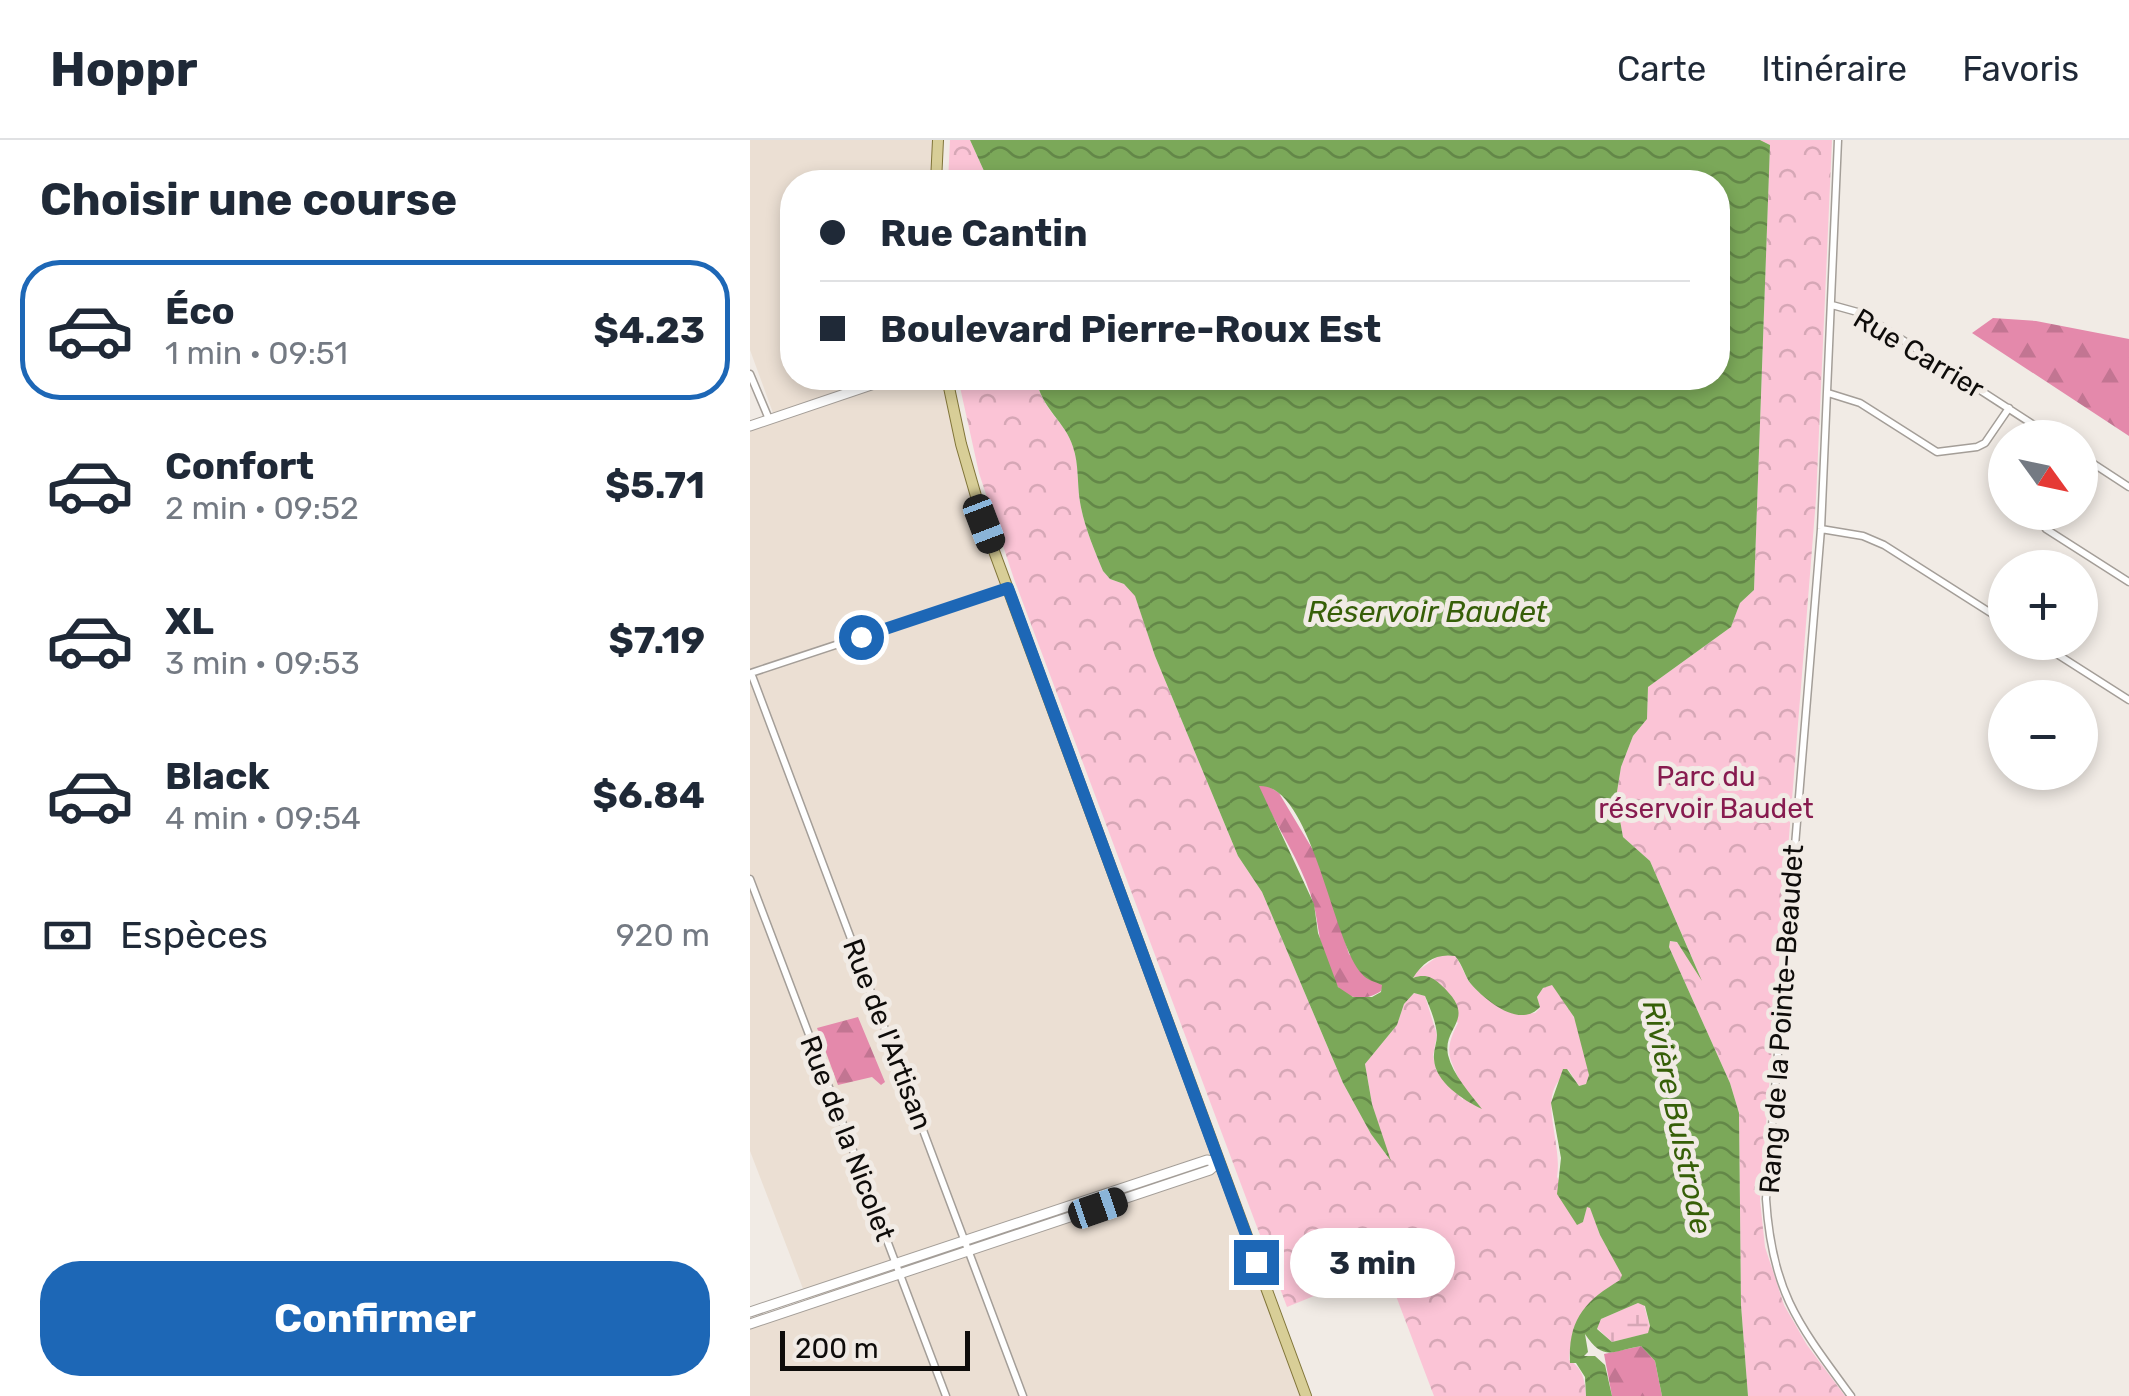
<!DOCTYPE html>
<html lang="fr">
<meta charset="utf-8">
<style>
:root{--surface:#fff;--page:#f2f2f3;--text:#1f2937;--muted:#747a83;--line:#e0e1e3;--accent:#1d67b6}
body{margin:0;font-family:Rubik,sans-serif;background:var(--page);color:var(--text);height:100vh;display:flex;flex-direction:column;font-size:38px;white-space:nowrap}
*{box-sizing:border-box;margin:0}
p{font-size:32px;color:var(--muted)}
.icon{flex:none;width:55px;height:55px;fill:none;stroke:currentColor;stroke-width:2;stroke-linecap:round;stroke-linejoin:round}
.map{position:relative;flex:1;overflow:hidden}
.panel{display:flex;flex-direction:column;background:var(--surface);width:750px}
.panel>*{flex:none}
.guide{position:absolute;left:30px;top:30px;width:950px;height:220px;border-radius:40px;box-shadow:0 5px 15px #0003;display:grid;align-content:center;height:220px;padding:0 40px;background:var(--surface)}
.needle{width:65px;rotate:123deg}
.controls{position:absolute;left:1238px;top:280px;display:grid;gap:20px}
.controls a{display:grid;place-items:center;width:110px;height:110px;border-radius:50%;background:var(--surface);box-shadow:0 5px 15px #0003;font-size:50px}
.scale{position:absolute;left:30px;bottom:25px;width:190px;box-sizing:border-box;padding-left:10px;border:5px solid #0e0c0a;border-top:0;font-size:28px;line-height:35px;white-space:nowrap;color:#0e0c0a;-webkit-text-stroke:8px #f1ebe5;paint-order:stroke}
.end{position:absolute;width:45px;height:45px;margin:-22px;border:12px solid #1d67b6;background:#fff;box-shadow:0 0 0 5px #fff}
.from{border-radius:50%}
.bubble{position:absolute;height:70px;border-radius:35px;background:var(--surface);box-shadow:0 5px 15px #0003;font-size:32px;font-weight:700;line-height:70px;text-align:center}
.car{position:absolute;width:30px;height:60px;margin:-30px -15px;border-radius:12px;box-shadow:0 0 8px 2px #0007;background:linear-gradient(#222 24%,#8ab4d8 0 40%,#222 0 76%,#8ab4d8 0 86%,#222 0)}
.guide b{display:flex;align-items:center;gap:35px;height:95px;font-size:38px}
.guide b+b{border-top:2px solid var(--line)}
.guide i{width:25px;height:25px;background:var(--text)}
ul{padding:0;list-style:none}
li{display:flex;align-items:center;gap:30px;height:140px;margin:0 20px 15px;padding:0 20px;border:5px solid transparent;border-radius:40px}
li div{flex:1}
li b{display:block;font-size:38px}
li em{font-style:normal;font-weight:700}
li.on{border-color:var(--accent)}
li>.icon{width:90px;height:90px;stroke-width:1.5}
h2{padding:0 40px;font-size:45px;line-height:120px}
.pay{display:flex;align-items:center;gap:25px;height:110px;padding:0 40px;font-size:38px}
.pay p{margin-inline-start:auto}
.primary-button{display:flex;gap:20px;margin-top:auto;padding:20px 40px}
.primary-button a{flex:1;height:115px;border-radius:40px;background:var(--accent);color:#fff;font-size:40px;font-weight:700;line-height:115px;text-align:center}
header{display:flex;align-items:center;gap:60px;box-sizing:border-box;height:140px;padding:0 50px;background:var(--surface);border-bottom:2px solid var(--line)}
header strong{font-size:48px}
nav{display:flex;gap:55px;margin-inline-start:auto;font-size:35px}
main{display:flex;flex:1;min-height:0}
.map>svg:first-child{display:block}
.built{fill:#ebdfd3}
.forest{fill:url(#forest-firs)}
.wetland{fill:url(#wetland-marsh)}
.park{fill:url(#park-crowns)}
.water{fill:url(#water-waves);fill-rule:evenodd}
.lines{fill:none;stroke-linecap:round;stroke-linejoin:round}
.street-casing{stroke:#a49e98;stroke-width:9}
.secondary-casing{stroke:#a49e98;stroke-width:11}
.primary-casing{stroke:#807539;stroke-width:12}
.street{stroke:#fff;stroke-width:6}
.secondary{stroke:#fff;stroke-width:9}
.primary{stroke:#d8ce97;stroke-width:10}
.route{stroke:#1d67b6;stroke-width:12}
.labels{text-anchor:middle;stroke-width:10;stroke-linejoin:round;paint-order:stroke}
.street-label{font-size:28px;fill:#0e0c0a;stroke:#f1ebe5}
.park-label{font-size:28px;fill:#871b4f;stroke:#f1ebe5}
.water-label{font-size:30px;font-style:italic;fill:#365f08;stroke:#f1ebe5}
</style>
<header>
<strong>Hoppr</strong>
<nav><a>Carte</a><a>Itinéraire</a><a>Favoris</a></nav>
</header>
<main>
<section class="panel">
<h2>Choisir une course</h2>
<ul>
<li class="on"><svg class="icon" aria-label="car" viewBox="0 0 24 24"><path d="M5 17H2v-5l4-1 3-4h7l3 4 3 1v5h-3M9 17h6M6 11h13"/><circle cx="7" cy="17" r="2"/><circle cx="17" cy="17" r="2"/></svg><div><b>Éco</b><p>1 min · 09:51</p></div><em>$4.23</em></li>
<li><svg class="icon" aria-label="car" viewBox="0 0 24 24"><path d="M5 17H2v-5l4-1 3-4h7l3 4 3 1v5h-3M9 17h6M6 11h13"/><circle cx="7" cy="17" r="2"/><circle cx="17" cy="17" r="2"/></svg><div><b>Confort</b><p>2 min · 09:52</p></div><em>$5.71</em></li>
<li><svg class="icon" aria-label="car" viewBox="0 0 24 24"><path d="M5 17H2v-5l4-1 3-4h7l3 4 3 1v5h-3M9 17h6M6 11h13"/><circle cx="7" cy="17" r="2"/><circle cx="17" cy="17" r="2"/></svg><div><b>XL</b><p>3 min · 09:53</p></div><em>$7.19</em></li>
<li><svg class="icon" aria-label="car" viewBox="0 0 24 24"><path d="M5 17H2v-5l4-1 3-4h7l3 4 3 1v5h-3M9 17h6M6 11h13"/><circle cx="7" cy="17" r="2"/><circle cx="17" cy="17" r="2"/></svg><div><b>Black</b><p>4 min · 09:54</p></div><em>$6.84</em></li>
</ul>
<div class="pay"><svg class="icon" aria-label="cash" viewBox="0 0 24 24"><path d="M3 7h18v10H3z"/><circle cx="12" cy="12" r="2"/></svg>Espèces<p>920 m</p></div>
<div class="primary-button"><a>Confirmer</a></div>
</section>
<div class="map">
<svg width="1379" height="1256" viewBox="0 0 1379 1256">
<defs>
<pattern id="forest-firs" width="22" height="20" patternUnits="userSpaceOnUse" patternTransform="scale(2.5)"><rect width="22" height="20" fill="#e489ab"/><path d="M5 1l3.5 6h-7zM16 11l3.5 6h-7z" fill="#c27592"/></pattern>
<pattern id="wetland-marsh" width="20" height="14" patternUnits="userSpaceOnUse" patternTransform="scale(2.5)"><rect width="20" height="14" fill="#fbc4d6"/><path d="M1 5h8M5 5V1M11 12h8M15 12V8" fill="none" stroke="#d6a7b6"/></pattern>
<pattern id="park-crowns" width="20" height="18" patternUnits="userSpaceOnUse" patternTransform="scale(2.5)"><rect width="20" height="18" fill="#fbc4d6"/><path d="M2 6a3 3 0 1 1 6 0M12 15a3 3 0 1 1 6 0" fill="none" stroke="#d6a7b6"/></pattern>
<pattern id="water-waves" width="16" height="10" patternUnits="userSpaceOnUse" patternTransform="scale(2.5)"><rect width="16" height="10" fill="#7ba859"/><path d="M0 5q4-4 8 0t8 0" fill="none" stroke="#638748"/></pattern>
</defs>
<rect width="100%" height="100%" fill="#f1ebe5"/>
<path class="built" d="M0 0H188L186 42H42V238H197L234 384 556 1256H0V1188L60 1167 0 1011V281L23 273 0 210Z"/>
<path class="forest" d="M1243 178 1286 181 1379 199V296L1222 193Z
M517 645 529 653 569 720 599 814 633 845 631 851C618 860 601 861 589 848 571 828 570 791 564 766 553 723 525 686 508 646Z
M108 877 135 942 131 945 122 937 88 945 67 888Z
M891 1206 905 1221 912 1256H862L854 1214Z"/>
<path class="wetland" d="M888 1163 894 1165 900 1187 899 1193 862 1202 847 1188 851 1179Z"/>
<path class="park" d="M200 0H220L239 42H198Z
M1010 0H1082L1066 359 1010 1060 1015 1107 1034 1165 1057 1205 1095 1256H998L991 1165 989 973 980 943 919 807 920 801 927 802 950 836 900 721 873 697 866 658 871 627 883 596 897 579 898 547 981 487 990 463 1004 450 1020 5Z
M208 238H286C291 270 316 282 323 307 329 324 327 344 330 362 334 386 344 409 353 431L360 439 374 444 385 455 405 516 488 716 512 752 593 943 621 994 638 1017 622 964 615 924 647 885 654 864 664 853 675 856 687 895 683 916 686 930 713 960C710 922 687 922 708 883L663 839 666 832 691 814 705 816C712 825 715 837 721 844 739 864 759 875 785 873L790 868 787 857 793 848 802 844C822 867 839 904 839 935L837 944 829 946 818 929C813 935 807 942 804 949 795 971 812 1009 807 1037L833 1082 837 1066 840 1067 850 1095 873 1135 871 1140C834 1162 822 1177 819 1220 832 1228 835 1238 836 1256H684L635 1127 537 1167 264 439 229 333Z"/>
<path class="water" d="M220 0H1010L1020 5 1004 450 990 463 981 487 898 547 897 579 883 596 871 627 866 658 873 697 900 721 952 841 927 802 920 801 919 807 980 943 989 973 991 1165 998 1256H912L905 1221 891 1206C863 1211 853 1222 835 1194L838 1212 834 1216H845L855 1225 862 1256H836L835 1237 826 1223H820C818 1179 835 1161 870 1140L872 1135 850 1095 840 1068 837 1067 833 1082 827 1085 807 1054 811 1018 801 963 813 929H817L829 946 836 944 839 935 824 877 802 845 793 848 787 857 790 867C770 889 736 861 721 844 715 837 713 825 705 816 686 813 673 822 663 838 674 834 681 836 690 844 730 880 692 885 698 915 703 935 720 953 732 969 713 960 685 942 684 919 683 911 687 903 687 895 686 882 680 868 675 856L664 853 654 864 647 885 615 924 622 964 641 1021 621 994 593 943 512 752 488 716 405 516 385 456 374 444 360 439 353 431C344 409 334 386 330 362 327 344 329 324 323 307 316 282 291 269 286 238H968V42H239ZM509 646C562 643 583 805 612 834 616 840 626 842 632 845L631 852 622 857H603L588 847 568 793 564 764ZM888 1163 895 1166 900 1186 898 1193 862 1202 847 1189 851 1179Z"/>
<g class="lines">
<defs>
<path id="street" d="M1088 0 1071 389 1016 1059C1022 1152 1048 1184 1101 1256
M1082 165 1111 173 1304 298
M0 234 19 279
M1078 253 1110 263 1187 312 1227 307 1235 303 1259 268
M1330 315 1379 347
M1294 372 1291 379 1296 389 1379 442
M1071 389 1113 396 1134 405 1255 482
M1288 502 1379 560
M1 533 273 1256
M1 533 258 448
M0 739 196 1256"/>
<path id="secondary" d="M0 286 142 238
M0 1172 457 1020 469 1022
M0 1184 460 1030 469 1022"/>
<path id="primary" d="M186 42 188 0
M197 238 211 304 234 384 556 1256"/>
</defs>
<use href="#street" class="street-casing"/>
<use href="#secondary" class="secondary-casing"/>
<use href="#primary" class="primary-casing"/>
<use href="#street" class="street"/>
<use href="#secondary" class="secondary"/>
<use href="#primary" class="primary"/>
</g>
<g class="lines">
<path class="route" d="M111 497 258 448 506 1122"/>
</g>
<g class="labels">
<g class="street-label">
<text transform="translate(1169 213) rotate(31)" y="10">Rue Carrier</text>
<text transform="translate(1031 879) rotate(-86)" y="10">Rang de la Pointe-Beaudet</text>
<text transform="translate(138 894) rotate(69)" y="10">Rue de l'Artisan</text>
<text transform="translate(98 998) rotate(69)" y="10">Rue de la Nicolet</text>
</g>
<g class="park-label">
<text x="956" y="646">Parc du<tspan x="956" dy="32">réservoir Baudet</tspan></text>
</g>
<g class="water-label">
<text x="677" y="482">Réservoir Baudet</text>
<text transform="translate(927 977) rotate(78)" y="10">Rivière Bulstrode</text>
</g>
</g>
</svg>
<div class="controls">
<a><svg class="needle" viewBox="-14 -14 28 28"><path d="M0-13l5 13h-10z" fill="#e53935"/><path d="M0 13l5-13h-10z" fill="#747a83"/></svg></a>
<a>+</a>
<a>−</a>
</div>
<div class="scale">200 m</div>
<i class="end from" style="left:111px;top:497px"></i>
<i class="end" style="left:506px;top:1122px"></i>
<div class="bubble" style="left:540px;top:1088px;width:165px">3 min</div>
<i class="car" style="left:234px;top:384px;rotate:159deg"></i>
<i class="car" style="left:348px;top:1068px;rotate:71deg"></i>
<div class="guide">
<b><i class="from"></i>Rue Cantin</b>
<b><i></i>Boulevard Pierre-Roux Est</b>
</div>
</div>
</main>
